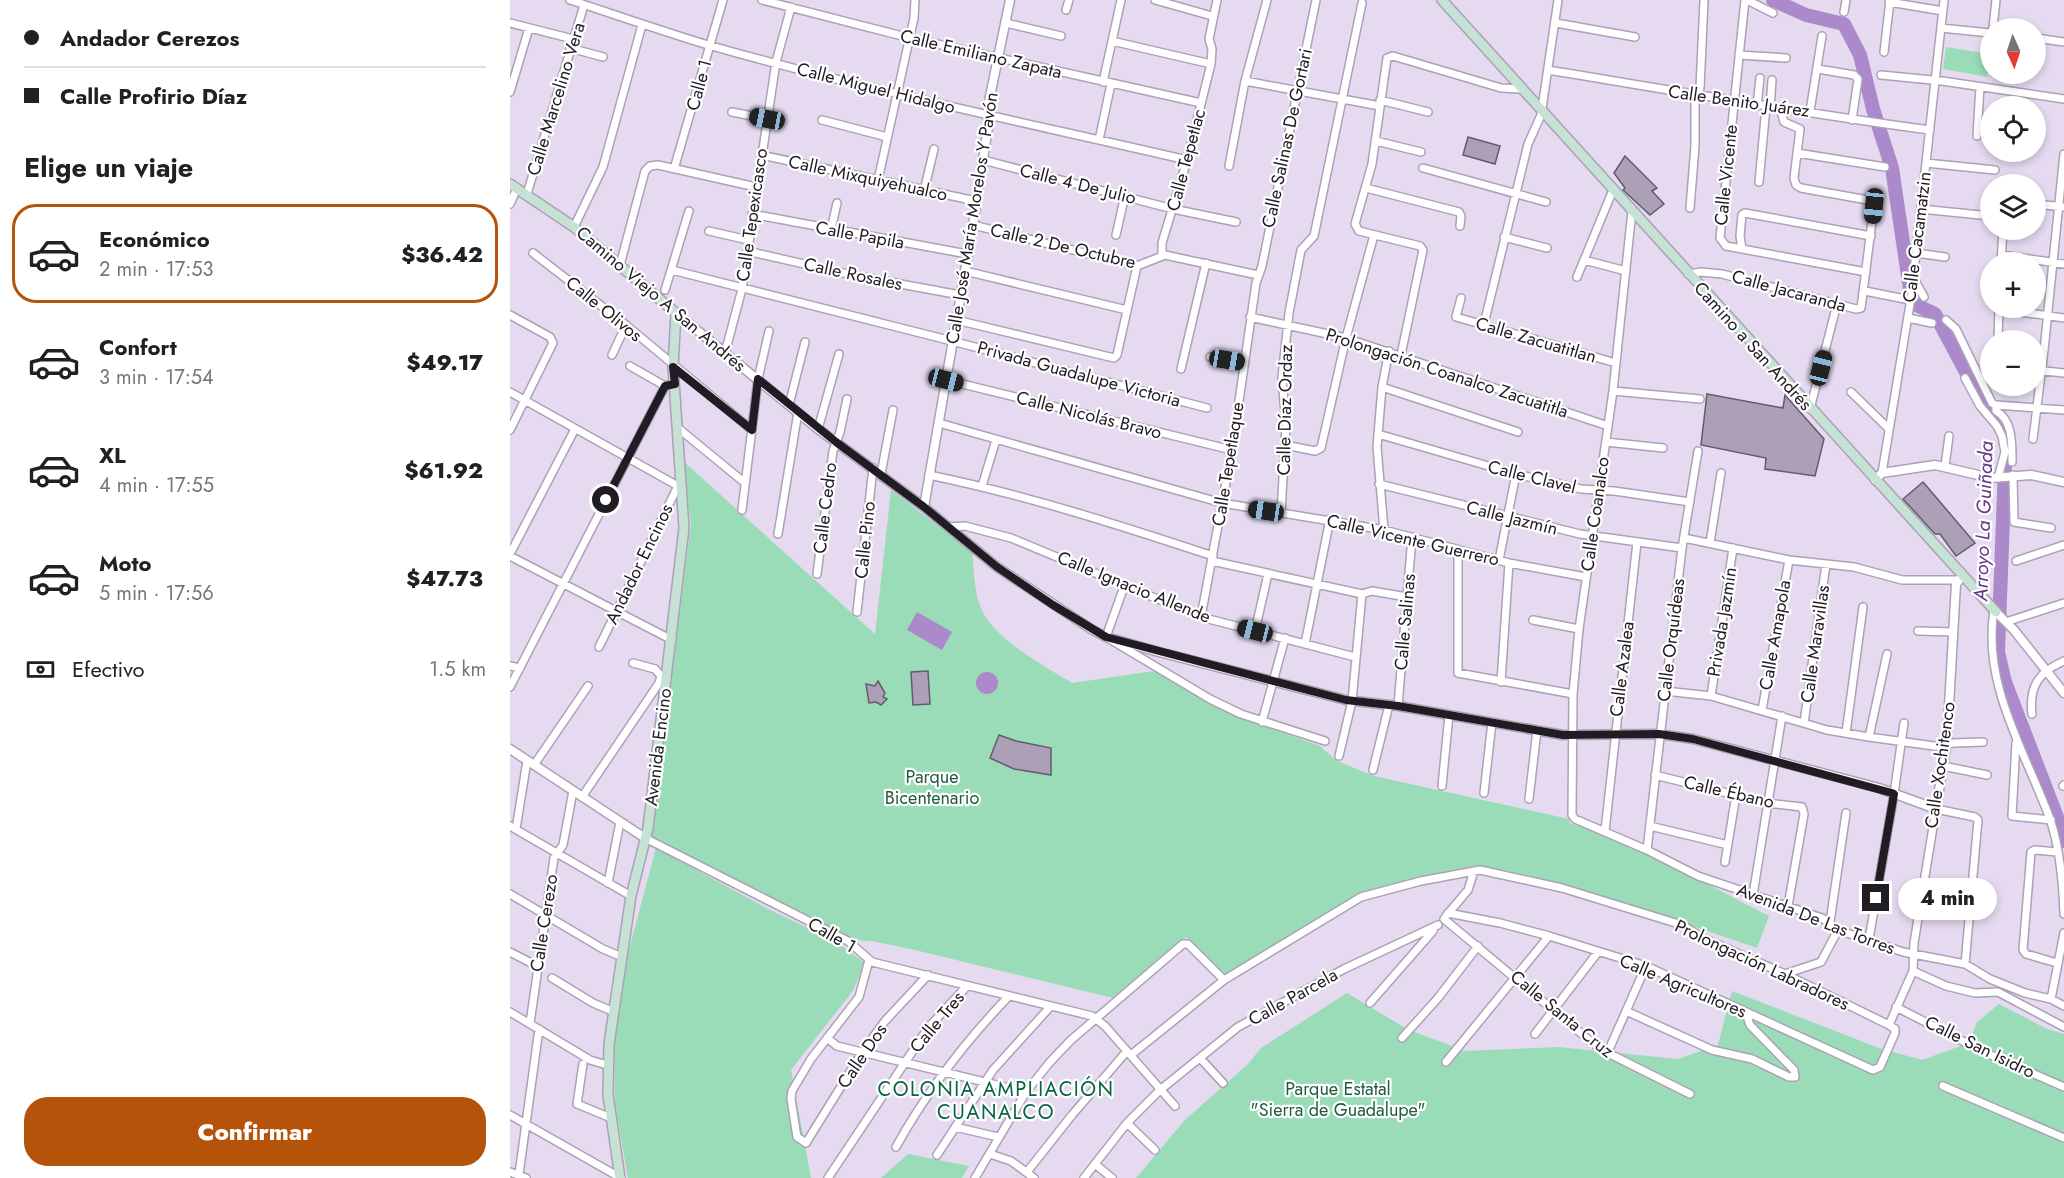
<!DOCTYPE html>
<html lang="es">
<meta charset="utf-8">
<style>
:root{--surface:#fff;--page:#f6f6f6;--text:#202124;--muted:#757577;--line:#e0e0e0;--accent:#b45309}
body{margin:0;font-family:Jost,sans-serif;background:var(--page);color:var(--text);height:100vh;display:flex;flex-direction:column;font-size:22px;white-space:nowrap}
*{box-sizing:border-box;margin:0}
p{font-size:20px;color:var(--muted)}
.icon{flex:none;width:33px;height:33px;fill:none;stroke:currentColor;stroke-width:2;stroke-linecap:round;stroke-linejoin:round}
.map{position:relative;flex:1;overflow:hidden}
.side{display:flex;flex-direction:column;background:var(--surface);width:510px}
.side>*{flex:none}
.banner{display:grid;align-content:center;height:132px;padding:0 24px;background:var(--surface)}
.needle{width:39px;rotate:177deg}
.controls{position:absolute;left:1470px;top:18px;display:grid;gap:12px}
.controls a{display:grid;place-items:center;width:66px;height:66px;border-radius:50%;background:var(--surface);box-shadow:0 3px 9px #0003;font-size:30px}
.end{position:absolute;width:27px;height:27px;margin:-14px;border:8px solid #201c24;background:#fff;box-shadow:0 0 0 3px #fff}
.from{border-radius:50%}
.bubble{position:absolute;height:42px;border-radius:21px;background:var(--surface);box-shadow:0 3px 9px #0003;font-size:20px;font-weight:800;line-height:42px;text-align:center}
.car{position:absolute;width:18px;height:36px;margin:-18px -9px;border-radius:8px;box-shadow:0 0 4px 2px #0007;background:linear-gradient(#222 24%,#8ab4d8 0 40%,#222 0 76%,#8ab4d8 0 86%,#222 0)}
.banner b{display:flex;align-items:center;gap:21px;height:57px;font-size:22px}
.banner b+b{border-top:2px solid var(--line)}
.banner i{width:15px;height:15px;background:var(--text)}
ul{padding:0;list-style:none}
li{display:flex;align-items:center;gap:18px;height:99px;margin:0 12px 9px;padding:0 12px;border:3px solid transparent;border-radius:24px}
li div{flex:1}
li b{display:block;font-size:22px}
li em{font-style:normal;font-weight:800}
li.active{border-color:var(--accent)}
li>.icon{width:54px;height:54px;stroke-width:1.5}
h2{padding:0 24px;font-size:27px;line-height:72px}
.pay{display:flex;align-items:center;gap:15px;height:66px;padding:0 24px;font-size:22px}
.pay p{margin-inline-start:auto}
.cta{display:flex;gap:12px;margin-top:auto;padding:12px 24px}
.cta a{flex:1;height:69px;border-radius:24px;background:var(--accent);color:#fff;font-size:24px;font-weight:800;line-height:69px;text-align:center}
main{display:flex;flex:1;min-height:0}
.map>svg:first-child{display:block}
.green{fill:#9adcb8}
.water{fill:#ab89ca}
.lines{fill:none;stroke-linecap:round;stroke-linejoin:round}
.river{stroke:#ab89ca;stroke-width:14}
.building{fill:#aba0b5;stroke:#645a6d;stroke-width:1.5}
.minor-casing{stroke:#aca1b6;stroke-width:10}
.tertiary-casing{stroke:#aca1b6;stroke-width:11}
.secondary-casing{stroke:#aca1b6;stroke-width:12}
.minor{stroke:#fff;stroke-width:7}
.tertiary{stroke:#fff;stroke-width:8}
.secondary{stroke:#c5e2d4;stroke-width:9}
.route{stroke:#201c24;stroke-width:8}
.labels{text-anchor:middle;stroke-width:4.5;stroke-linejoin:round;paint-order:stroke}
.street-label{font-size:18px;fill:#201c24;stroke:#fff}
.park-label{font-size:18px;fill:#205b3f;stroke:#fff}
.water-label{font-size:20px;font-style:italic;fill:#663a88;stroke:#fff}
.neighbourhood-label{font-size:20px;letter-spacing:1.5px;fill:#056540;stroke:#fff}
</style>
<main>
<section class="side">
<div class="banner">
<b><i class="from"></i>Andador Cerezos</b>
<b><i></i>Calle Profirio Díaz</b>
</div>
<h2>Elige un viaje</h2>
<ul>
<li class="active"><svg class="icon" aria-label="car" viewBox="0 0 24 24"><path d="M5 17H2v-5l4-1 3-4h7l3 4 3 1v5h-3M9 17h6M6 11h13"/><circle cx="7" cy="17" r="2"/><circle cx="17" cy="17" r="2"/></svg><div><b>Económico</b><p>2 min · 17:53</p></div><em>$36.42</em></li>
<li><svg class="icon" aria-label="car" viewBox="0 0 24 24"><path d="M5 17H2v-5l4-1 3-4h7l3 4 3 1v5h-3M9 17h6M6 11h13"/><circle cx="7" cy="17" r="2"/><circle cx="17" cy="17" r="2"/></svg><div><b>Confort</b><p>3 min · 17:54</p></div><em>$49.17</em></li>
<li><svg class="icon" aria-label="car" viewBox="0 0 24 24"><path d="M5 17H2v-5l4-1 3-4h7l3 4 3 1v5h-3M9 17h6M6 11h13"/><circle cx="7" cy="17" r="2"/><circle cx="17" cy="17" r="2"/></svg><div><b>XL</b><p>4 min · 17:55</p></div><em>$61.92</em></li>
<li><svg class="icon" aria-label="car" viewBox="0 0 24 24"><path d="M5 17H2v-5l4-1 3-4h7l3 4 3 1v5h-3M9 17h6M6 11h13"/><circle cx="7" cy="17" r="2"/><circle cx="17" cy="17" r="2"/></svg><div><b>Moto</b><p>5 min · 17:56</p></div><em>$47.73</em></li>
</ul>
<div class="pay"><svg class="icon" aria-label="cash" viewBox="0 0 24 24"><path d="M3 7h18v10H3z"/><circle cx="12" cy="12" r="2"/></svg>Efectivo<p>1.5 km</p></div>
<div class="cta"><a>Confirmar</a></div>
</section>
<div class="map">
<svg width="1554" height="1178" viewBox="0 0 1554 1178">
<rect width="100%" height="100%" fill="#e5daf0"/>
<path class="green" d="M1436 47 1480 54 1477 77 1433 69Z
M173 461 365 634 381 490 462 552C464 568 464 587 469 603 479 637 533 665 562 683L651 670 700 700 743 722 810 746 827 761 864 776 1059 819V823C1130 844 1193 883 1259 916L1247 948C1185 927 1123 905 1059 887 1026 877 990 866 956 867L851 893 716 975 676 937 603 998 405 950 362 941 339 940 141 837 181 525Z
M146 848 258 909 325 941 355 963 342 992 281 1070 301 1178H118L105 1105 104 1006Z
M1222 991 1369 1048 1412 1060 1459 1043 1467 1022 1489 1004 1537 1029 1554 1034V1178H626L675 1120 738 1064 751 1048 837 993 897 1029 955 1051 1048 1047 1168 1059 1208 1045Z
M398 1154 459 1166 452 1178H371Z"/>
<path class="water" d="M407 612 442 632 432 650 397 630Z
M466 683a11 11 0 1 1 22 0a11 11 0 1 1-22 0Z"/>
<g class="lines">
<path class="river" d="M1263 0 1296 15 1334 24 1350 55 1363 109 1382 168 1402 303 1425 314 1472 402 1489 418 1499 441 1495 466 1488 652 1495 682 1552 830 1554 841"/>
</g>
<path class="building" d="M958 137 990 146 985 164 953 155Z
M1115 156 1147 188 1142 191 1154 204 1140 215 1113 190 1115 188 1104 173Z
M1197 394 1273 408 1275 395 1314 439 1305 476 1255 469 1256 458 1191 445Z
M1413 482 1465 543 1446 556 1430 534H1425L1393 499Z
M418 671 420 704 403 705 401 672Z
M368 681 375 693 373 697 377 699 371 705 366 702 359 703 356 684 365 686Z
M489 735 506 741 541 748V775L504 769 480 758Z"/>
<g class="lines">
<defs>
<path id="minor" d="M60 0C106 15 152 31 198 45 356 90 517 123 677 160
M252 0 400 38 691 103
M645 0 702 16
M1235 0 1210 238 1216 246 1356 272
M1237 0 1263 13
M1379 2 1433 11
M556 10 559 0
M1334 12 1336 0
M0 23 63 39
M496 23 551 36
M1046 23 1125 37
M1431 28 1480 33
M1483 28 1486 0
M1526 38 1554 42
M602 41 701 64
M60 48 93 57
M1374 52 1380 0
M1229 55 1276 58
M1308 69 1344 75 1348 79 1342 120
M1038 70C1165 91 1292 113 1420 130
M1371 75 1432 81 1554 99
M735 81 870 106
M593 82 611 0
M0 92 19 28
M870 100 918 112
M1247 106 1250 78
M1260 108 1262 80
M1300 111 1312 36
M222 112 257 119
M312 120 377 137
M1467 136 1470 87
M589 140 601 84
M866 141 911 152
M1287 153 1375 167
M251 155 466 201
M473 160 663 209 726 222
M1416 163 1485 170
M719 166 735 81 757 0
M913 168 1036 202
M164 169 213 0
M368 180 404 18 405 0
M1249 182 1256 107
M856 188 949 212 951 216 950 226
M414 191 424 149
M17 194 74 5
M0 204 7 188
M1526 204 1554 207
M1180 208 1185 146V100L1190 88 1194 0
M1411 209 1480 216
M1122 211 1103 391 1069 629 1063 694 1062 815 1065 819 1137 850 1188 876 1312 918 1328 930 1393 952 1455 964 1480 979 1515 993 1541 999 1554 1006
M242 214 457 254
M463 225 627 266 655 255 748 275
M64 227 93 167 132 25
M321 230 327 203
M199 231 238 240
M606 235 615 195
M994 237 1037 248
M1232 249 1230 236 1232 215 1235 213 1361 236
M237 251 342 275 450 295
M23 253 116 325 242 430
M1406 253 1435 257
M652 255V243L677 160 701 64 702 49 699 39 707 0
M1492 255 1554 264
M1074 260 1116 271
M1491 262 1493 230
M110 265 135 171 140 166 148 165 246 187
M162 270 442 341 697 408
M455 271 617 310
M1178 274 1191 272 1212 274 1346 309 1351 308 1364 206 1363 201 1291 188 1286 185 1284 178 1290 129 1274 122 1270 108
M1067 277 1103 190
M1403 277 1414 297
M155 290 179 211
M1355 291 1400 300
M951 298 946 317 1106 363
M1489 309 1554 318
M0 315 40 337 43 343 0 430
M740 317 836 338 1098 426
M1398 318 1422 323
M446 320 604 358 607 355 627 266
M1436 320 1446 329 1482 403 1486 405V411C1503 420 1502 445 1502 462
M974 324 1018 144 1031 115 1048 0
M1488 340 1489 308
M215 353 232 289 266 62 281 7
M102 355 116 325
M891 355 913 250 910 246 849 231 845 224 862 164 877 58 883 56 991 88 1012 89
M700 357 733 363
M120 366 155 386
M671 369 696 263
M1526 370 1554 373
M1455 378 1470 406 1487 426 1492 436 1495 452 1488 478
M436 380 722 450
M872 387 1008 432
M1103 391 1190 399
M0 392 168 486
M1341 392 1379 429
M279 405 295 342
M1486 405 1554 410
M1300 409 1327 304
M429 423 712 503 874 530 999 563 1076 577
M168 428 235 483
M308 429 329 354
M868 434 1006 474 1071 489 1104 491 1180 502
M1523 439 1534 350 1554 154
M1096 442 1153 448
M775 445 805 451 811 448 836 338 864 235
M1435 466 1439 436
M1372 473 1401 298 1434 0
M371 474 383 410
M419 475C516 495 609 525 703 556
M1503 475 1504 522 1541 528
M869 484 1070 534 1172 548
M472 486 486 440
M232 510 248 379 259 331
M771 513 776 425 772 377 779 313 791 250 804 236 852 3
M438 527 455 526 501 538 691 617 845 657
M874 530 867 447 872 387 879 351
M268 534 288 412
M1174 538 1279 560 1344 567 1392 580H1447
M1200 543 1211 473
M948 550V673L1063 694
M0 554 65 429
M0 556 162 640
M989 560 1006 474
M702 561 852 594 862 591 897 597
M1506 561 1554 545
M307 574 323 451 330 432 337 399
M615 584 596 637 700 699 731 714 815 741
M1484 610C1472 685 1515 751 1540 819 1550 848 1553 884 1554 914
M347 612 363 468
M691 617 722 450 746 283 752 266 806 0
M1023 620 1069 629
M1496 622 1554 603
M745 631 758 574
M1408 631 1443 632
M795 644 820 519
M89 647 168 486 170 488
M123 663 145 669 151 676
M0 666 10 668
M991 682 999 563
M0 687 155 386 165 384
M1155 691 1201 696 1317 730 1359 737 1431 747 1443 743 1473 742
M1201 696 1223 548
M888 706 902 537
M1252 710 1279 560
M1522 714C1519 687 1528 672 1554 661
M752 722 775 638
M1294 723 1316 564
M1336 733 1353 607
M1359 737 1377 654
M1506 743 1502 816 1541 820
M829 756 842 701 852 594
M24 765 78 686
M1433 766 1477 775
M863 770 879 705
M1145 775 1257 803 1292 807 1294 814 1278 906
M932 786 939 715
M1553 786 1554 785
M974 793 982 722
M72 797 149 683 151 676 157 680
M1019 799 1027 730
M0 826 121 896
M1140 826 1218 845
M6 829 17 761
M1095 831 1127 542
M135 838 338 941 362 962 582 1016 595 1026 665 1106
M1137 850 1172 548 1188 451
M1215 862 1226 795
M98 883 110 822
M0 894 93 949 112 957
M1243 895 1272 716
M936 916 958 890 964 871
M934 919 1090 1049 1180 1094
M1320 922 1336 813
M1359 939 1384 794 1394 723
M0 952 27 966
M359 960 349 997 301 1059 282 1091 281 1099 287 1137 296 1143 353 1051 375 1021 418 975
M1547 963 1516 954 1513 950 1521 852 1525 850 1547 852
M1403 971 1436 986 1465 993 1488 992 1554 1027
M1275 974 1311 962 1328 930
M42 978 83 1003 102 1011
M1541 999 1554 933
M860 1003 923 931
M1386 1007 1476 1053 1554 1087
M1116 1011 1202 1050 1242 1059 1279 1077H1285L1284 1070 1240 1025 1236 1013
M0 1012 80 1060 97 1065
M20 1023 44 858 53 845 63 791
M1379 1025 1403 971 1404 943 1426 809 1465 817 1468 820 1455 964
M1025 1034 1088 952
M317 1038 327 1046 516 1092
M892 1038 928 998 968 946
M1097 1054 1136 966
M621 1055 714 980 851 897 911 881 970 870 1052 888 1172 925 1193 938 1275 974 1379 1025 1385 1029V1033L1370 1067 1363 1070 1136 966 1039 936 990 923 938 913
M690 1058 713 1083
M936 1062 1039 936
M73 1064 67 1104 101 1118
M1433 1086 1554 1138
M0 1115 111 1178
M617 1123 645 1150
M445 1127 488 1137
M386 1147C417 1091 454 1043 498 997
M480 1154 501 1161 524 1178
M427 1155 483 1070 540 1007
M585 1164 602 1178
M0 1172 16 1178
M517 1172 562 1115 617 1051
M9 1174 29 1029
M318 1178 418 1028 457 986
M465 1178 516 1092 540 1062 561 1040 673 944H678L714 980
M574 1178 617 1123 650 1090 728 1027 834 969 928 925"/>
<path id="tertiary" d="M166 313 308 429 414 507 487 567 581 629 596 637 645 651 836 700 888 706 1053 735 1149 734 1183 739 1369 788 1426 809 1437 740 1446 584 1452 576
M1365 480 1372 473 1425 465 1481 478 1521 475 1554 482
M414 507 463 225 478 127V106L500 0
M1486 612 1504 630 1554 693
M0 749 135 838"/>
<path id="secondary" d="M932 0 1486 612
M0 184 64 227 166 313 163 367 174 528 138 828 121 896 99 1044 98 1095 110 1178"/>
</defs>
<use href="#minor" class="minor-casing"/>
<use href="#tertiary" class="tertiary-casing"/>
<use href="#secondary" class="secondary-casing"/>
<use href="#minor" class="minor"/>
<use href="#tertiary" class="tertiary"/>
<use href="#secondary" class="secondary"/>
</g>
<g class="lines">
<path class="route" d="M96 500 155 386 165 384 163 367 242 430 248 379 326 442 414 507 487 567 543 605 596 637 836 700 888 706 1053 735 1149 734 1183 739 1382 793 1384 794 1366 898"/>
</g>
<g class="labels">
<g class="street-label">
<text transform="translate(471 54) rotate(13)" y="6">Calle Emiliano Zapata</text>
<text transform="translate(189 85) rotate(-75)" y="6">Calle 1</text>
<text transform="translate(366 88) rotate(14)" y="6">Calle Miguel Hidalgo</text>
<text transform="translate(46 99) rotate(-73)" y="6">Calle Marcelino Vera</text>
<text transform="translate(1229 101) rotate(8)" y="6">Calle Benito Juárez</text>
<text transform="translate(777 138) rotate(-78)" y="6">Calle Salinas De Gortari</text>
<text transform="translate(676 160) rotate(-75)" y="6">Calle Tepetlac</text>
<text transform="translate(1216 175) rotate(-84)" y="6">Calle Vicente</text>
<text transform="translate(358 178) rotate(12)" y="6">Calle Mixquiyehualco</text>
<text transform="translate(568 184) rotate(14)" y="6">Calle 4 De Julio</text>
<text transform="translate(242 215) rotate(-82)" y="6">Calle Tepexicasco</text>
<text transform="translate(462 218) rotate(-81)" y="6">Calle José María Morelos Y Pavón</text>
<text transform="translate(350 235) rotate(10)" y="6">Calle Papila</text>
<text transform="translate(1407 237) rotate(-83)" y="6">Calle Cacamatzin</text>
<text transform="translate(553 246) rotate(13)" y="6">Calle 2 De Octubre</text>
<text transform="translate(343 274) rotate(12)" y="6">Calle Rosales</text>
<text transform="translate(1279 291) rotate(15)" y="6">Calle Jacaranda</text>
<text transform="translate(151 299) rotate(40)" y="6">Camino Viejo A San Andrés</text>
<text transform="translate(94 309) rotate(39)" y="6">Calle Olivos</text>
<text transform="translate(1026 340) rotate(16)" y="6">Calle Zacuatitlan</text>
<text transform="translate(1243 346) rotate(48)" y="6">Camino a San Andrés</text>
<text transform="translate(937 373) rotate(18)" y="6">Prolongación Coanalco Zacuatitla</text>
<text transform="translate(569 374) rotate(15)" y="6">Privada Guadalupe Victoria</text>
<text transform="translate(775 410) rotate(-89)" y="6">Calle Díaz Ordaz</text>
<text transform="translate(579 415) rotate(14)" y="6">Calle Nicolás Bravo</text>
<text transform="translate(718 464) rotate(-81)" y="6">Calle Tepetlaque</text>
<text transform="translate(1022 477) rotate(14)" y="6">Calle Clavel</text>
<text transform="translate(315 508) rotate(-83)" y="6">Calle Cedro</text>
<text transform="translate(1085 514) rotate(-82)" y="6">Calle Coanalco</text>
<text transform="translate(1002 518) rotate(14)" y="6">Calle Jazmín</text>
<text transform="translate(355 540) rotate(-84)" y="6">Calle Pino</text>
<text transform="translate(903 540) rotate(13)" y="6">Calle Vicente Guerrero</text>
<text transform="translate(129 564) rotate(-64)" y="6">Andador Encinos</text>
<text transform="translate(624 587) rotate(22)" y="6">Calle Ignacio Allende</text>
<text transform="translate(895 622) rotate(-85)" y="6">Calle Salinas</text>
<text transform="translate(1212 622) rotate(-81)" y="6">Privada Jazmín</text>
<text transform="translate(1265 635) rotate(-80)" y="6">Calle Amapola</text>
<text transform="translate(1161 640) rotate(-83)" y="6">Calle Orquídeas</text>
<text transform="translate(1305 644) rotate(-82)" y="6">Calle Maravillas</text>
<text transform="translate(1112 669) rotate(-83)" y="6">Calle Azalea</text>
<text transform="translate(148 747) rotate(-83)" y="6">Avenida Encino</text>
<text transform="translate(1430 765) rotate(-82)" y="6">Calle Xochitenco</text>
<text transform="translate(1219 792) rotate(13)" y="6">Calle Ébano</text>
<text transform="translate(1306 919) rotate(21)" y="6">Avenida De Las Torres</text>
<text transform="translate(34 923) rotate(-81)" y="6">Calle Cerezo</text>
<text transform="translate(322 935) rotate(30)" y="6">Calle 1</text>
<text transform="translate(1252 965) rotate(25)" y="6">Prolongación Labradores</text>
<text transform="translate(1173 986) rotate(23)" y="6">Calle Agricultores</text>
<text transform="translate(783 997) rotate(-29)" y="6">Calle Parcela</text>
<text transform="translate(1052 1014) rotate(39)" y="6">Calle Santa Cruz</text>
<text transform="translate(427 1022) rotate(-50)" y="6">Calle Tres</text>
<text transform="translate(1470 1047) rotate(26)" y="6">Calle San Isidro</text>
<text transform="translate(352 1056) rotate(-56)" y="6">Calle Dos</text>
</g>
<g class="park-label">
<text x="422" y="783">Parque<tspan x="422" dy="21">Bicentenario</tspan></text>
<text x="828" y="1095">Parque Estatal<tspan x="828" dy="21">"Sierra de Guadalupe"</tspan></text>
</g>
<g class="water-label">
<text transform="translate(1473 521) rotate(-88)" y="7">Arroyo La Guiñada</text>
</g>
<g class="neighbourhood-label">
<text x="486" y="1096">COLONIA AMPLIACIÓN<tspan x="486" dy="23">CUANALCO</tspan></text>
</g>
</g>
</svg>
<div class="controls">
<a><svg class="needle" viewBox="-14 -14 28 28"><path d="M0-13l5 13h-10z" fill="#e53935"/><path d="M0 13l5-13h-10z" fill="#757577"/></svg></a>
<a><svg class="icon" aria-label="locate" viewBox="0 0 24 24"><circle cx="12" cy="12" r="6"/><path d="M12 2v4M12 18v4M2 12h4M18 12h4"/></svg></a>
<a><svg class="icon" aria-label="layers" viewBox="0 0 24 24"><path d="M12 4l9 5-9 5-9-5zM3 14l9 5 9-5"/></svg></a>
<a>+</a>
<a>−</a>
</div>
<i class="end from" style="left:96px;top:500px"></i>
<i class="end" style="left:1366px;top:898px"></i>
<div class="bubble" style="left:1388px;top:878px;width:99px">4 min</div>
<i class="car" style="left:257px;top:119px;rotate:281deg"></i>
<i class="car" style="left:1364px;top:206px;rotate:186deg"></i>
<i class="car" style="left:717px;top:360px;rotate:99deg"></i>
<i class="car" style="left:1311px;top:368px;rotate:14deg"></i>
<i class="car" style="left:436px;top:380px;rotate:104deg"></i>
<i class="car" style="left:756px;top:511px;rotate:278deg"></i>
<i class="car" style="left:745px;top:631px;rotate:284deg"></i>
</div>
</main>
